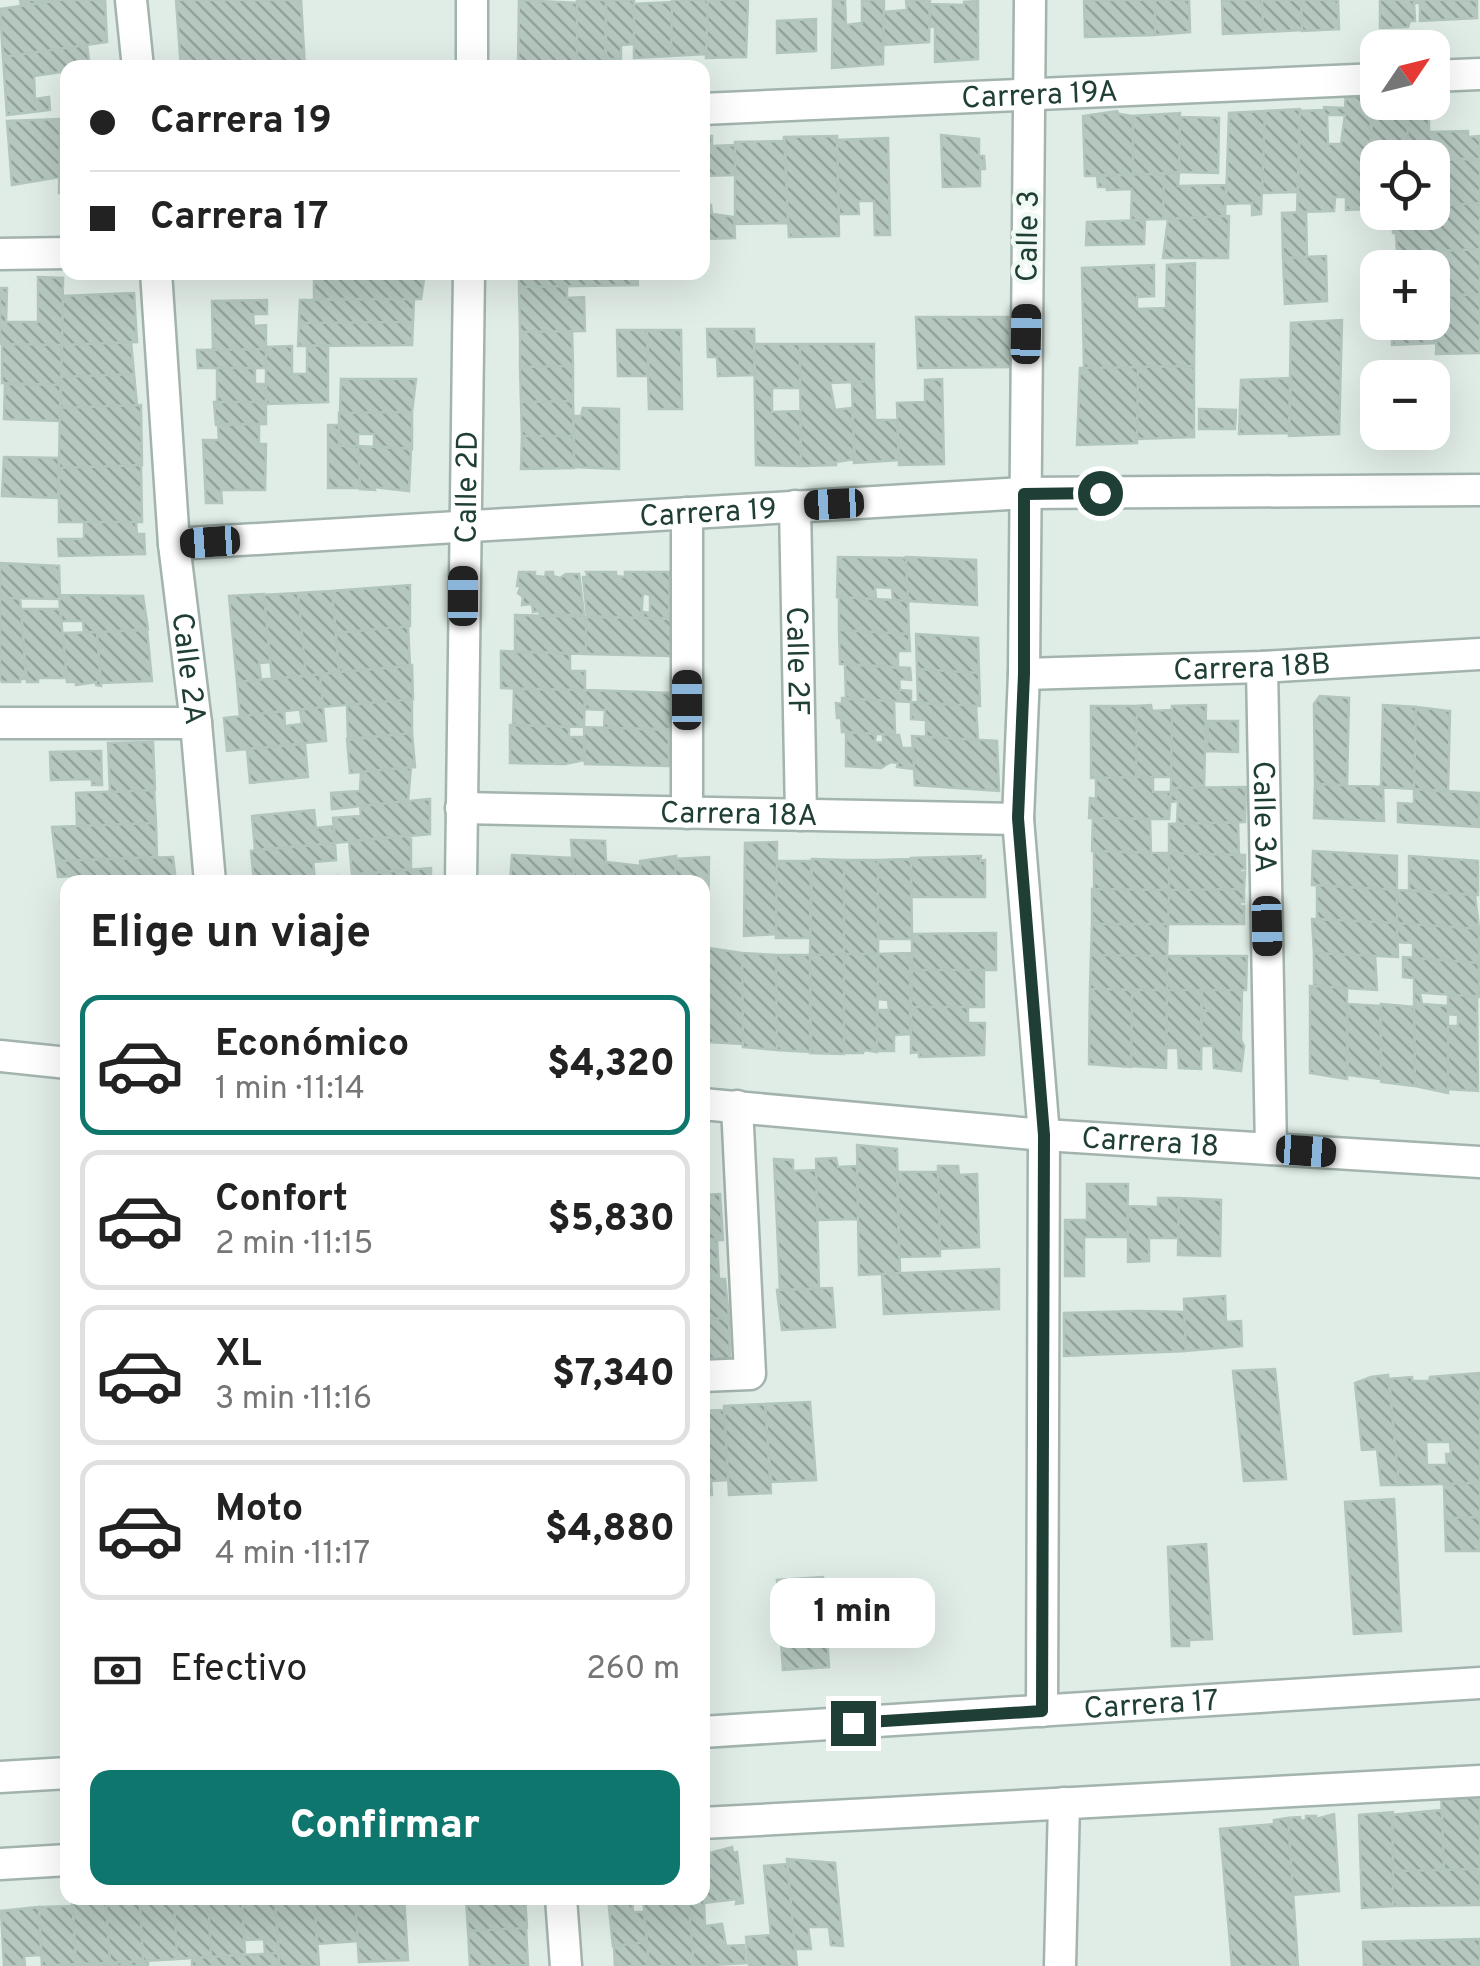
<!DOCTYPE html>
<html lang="es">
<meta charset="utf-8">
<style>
:root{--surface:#fff;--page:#f6f6f6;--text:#222;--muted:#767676;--line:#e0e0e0;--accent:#0f766e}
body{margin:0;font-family:Overpass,sans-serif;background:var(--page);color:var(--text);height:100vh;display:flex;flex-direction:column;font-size:38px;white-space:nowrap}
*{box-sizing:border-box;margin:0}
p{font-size:32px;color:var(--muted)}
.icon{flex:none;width:55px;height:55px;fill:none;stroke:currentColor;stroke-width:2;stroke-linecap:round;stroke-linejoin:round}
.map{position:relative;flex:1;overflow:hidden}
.panel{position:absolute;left:60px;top:875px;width:650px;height:1030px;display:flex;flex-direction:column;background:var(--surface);border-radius:20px;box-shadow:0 10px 40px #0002}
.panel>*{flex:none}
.banner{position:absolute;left:60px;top:60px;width:650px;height:220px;border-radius:20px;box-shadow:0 10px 40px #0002;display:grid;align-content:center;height:220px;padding:0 30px;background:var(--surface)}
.needle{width:65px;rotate:55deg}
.fabs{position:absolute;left:1360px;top:30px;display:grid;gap:20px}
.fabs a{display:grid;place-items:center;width:90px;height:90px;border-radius:20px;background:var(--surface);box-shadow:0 10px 40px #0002;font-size:50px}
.end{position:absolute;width:45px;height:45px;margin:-22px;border:12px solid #1f3e35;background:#fff;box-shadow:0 0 0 5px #fff}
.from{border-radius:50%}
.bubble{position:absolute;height:70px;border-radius:20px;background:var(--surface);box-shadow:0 10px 40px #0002;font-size:32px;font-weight:800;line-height:70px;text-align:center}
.car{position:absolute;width:30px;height:60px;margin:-30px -15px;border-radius:12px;box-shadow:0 0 8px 2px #0007;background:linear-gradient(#222 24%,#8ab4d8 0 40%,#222 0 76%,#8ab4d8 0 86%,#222 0)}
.banner b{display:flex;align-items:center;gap:35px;height:95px;font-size:38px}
.banner b+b{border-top:2px solid var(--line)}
.banner i{width:25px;height:25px;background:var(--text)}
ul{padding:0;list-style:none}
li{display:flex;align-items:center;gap:30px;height:140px;margin:0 20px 15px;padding:0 10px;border:5px solid var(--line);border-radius:20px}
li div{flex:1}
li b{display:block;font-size:38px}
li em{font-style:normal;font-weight:800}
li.selected{border-color:var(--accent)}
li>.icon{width:90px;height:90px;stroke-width:1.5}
h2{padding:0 30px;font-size:45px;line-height:120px}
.pay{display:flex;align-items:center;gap:25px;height:110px;padding:0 30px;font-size:38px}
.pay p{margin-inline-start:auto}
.primary-button{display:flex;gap:20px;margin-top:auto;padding:20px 30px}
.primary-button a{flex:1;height:115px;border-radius:20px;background:var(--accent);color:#fff;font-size:40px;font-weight:800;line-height:115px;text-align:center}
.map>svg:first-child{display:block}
.building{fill:url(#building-back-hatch);stroke:#b2c6bd;stroke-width:2.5;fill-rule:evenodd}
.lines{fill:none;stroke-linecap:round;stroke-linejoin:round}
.minor-casing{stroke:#a2b4ad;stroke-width:35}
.minor{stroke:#fff;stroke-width:30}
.route{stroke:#1f3e35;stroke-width:12}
.labels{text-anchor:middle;stroke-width:9;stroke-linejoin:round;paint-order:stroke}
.street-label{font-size:30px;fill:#1f3e35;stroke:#f0f9f4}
</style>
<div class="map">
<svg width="1480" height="1966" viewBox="0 0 1480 1966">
<defs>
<pattern id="building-back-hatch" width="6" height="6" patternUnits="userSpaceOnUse" patternTransform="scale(2.5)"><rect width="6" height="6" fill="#b5c7bf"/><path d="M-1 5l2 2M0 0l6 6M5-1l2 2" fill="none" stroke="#93a39c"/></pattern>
</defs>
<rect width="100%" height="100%" fill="#e0ece6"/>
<path class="building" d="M20 0H61L21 6Z
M61 0H105L107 42 3 57 0 9Z
M176 0H301L305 68H181Z
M519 0 577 3V64L518 67Z
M577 0H606L605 66 577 67Z
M606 0H634V44L621 45V59H606Z
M672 0H708L706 54 671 56Z
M708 0H748L746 57 706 58Z
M845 0 846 25 862 23V0H884L883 64 832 68 833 1Z
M906 0H930L929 42 883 45 884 12 907 10Z
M1084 0H1155V35L1085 37Z
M1155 0H1189L1190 32 1155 35Z
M1222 0H1262L1263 32 1223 34Z
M1262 0H1301L1302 30 1263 32Z
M1301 0H1338L1339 29 1302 31Z
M1380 0H1420V3H1414L1415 21H1410L1408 27 1380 28Z
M1420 0H1477V18L1420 21Z
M978 1V59L935 62V26L930 27V4L964 5V2Z
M672 2 671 56 634 58V4Z
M816 19V51L777 53V21Z
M87 45 90 67 68 68V71L34 76 35 99 49 97 50 110 7 115 3 57Z
M1371 90 1370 209 1346 210V197H1335L1334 211 1297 212 1300 111 1324 110V107L1345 108 1346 91ZM1327 115H1345L1341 144H1328Z
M1372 105 1408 106V109L1407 158H1378V209H1370Z
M1429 108V132L1468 131V137L1480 136V159L1407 158 1408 109Z
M1300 109 1298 192 1262 193 1265 111Z
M1117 111 1119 114 1133 116V175L1085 176 1083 116Z
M1265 111 1261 214 1252 215V203L1226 204 1229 113Z
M1180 113 1179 172 1133 175V116Z
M1180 117 1219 118 1218 173 1179 172Z
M60 119V177L12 185 7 121Z
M68 120V192L59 193 60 121Z
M941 135 979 139V156H984L985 169H980V186L943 187Z
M702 136H712V146L735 145V175L702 176Z
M837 136 839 236 789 237 784 137Z
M888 138 890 235H875L874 201H858L859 214H839L837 140Z
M785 141 788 223 735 224V142Z
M1480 159V203L1432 206V160Z
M1179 172 1178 186 1226 185 1225 216 1163 219 1164 174Z
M1164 174 1163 219 1131 220 1132 189 1107 190V187H1098L1097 175Z
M1480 203V249L1397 253 1396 233H1393V225H1389L1390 212H1432V206Z
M702 205H711L712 214 734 217 735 238 702 239Z
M1306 212 1307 258H1283L1282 213Z
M1229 216 1228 258H1163L1168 219Z
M1145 220 1144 244 1086 245 1087 222Z
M1480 249V294L1432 296V268H1399L1398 253Z
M1326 256 1327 301 1285 304 1283 258Z
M1195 263 1194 366 1084 368 1082 268 1154 265V296L1137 297V309L1166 308 1167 265Z
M314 272H422L424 279 421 299H314Z
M519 272H637L638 285 519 287Z
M38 277 63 278 62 345 0 344V288H7L6 322H38Z
M567 286V298L584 297 585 331 520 332 519 287Z
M134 293 137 342 62 345 63 296Z
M1480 294V353L1436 354 1438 296Z
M1432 296H1438L1436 343 1392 345V322H1432Z
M414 299 413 322 299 323 300 300Z
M267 300V314H253L254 326 266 325V349L213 350 212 301Z
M916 317H1009L1012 367 918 368Z
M1342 320 1339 434 1289 436 1291 323Z
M413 322 412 345 298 346 299 323Z
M707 329H754L755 375 718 376 717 357H708Z
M617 330H647L649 376H618Z
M647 330H681L682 409H649Z
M572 331 573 366 520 367V332Z
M131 342 134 374 61 377 62 345Z
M2 344 62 345 61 385 2 383Z
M754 344H800V388H772V412L800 411 801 466 756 465Z
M800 344H874V381L830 383 835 410 852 408 855 459 836 462V465L801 466Z
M328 345V402L266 404V347L292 346V374H307V346Z
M266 349V368H198L197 350Z
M573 366V401L521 402 520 367Z
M1194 366V437L1137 439 1138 367Z
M1138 367 1137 443 1077 445 1080 368Z
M217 368H255V384H266V402H217Z
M134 374 137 405 60 408 61 377Z
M1291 378 1289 433 1239 434 1241 380Z
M341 379H416L412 412 340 413Z
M942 379 944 464 899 465 897 403 925 402V380Z
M874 381 875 420H897L899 460 854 463 852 382Z
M5 384 61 385 60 421 4 419Z
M573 401 574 436H522L521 402Z
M214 402H266V424L216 425Z
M141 405 142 465 59 468 60 408Z
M583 408 619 409V469L574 467 573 416H581Z
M1199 409 1236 410 1235 429H1199Z
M412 412V449L374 446V434H358V446H339V413Z
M218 424H259V444H266L265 490H221L222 503H206L203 440H219Z
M328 425H339V446H358L360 488H328Z
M522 436H574V468L521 469Z
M358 446 411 449 409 491 374 487 375 490 360 489Z
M4 457 59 458 58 498 2 496Z
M141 465 142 522H59V468Z
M84 522H136L137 534H144L145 554 59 556 58 539H84Z
M838 557 906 558 908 601 893 600 892 588 875 587 876 599 837 597Z
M906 557 976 560 977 605 908 601Z
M0 563 59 566 60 599 0 598Z
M519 572H535V576L545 577 546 572H553V576L560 578 566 574H579L584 615H540L539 611 533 612 532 604 522 605 523 597 518 593 521 586H517Z
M586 572H616V576L625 577V572H670L669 618H643V612L650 613V595L643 593 641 618 587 616 583 577H588Z
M410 585V626L336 633 332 591Z
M332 591 339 672 306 676 298 593Z
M298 593 306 676 272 679 264 595Z
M264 594 270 662 259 663 261 680 237 682 229 596Z
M59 595 143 596 148 629 84 633 83 621H61Z
M839 597 908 601 909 634 839 630Z
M0 598H20L26 679H20V682H2L0 679Z
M21 609H60L67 678H38V682H27Z
M515 615 586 617V654L515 652Z
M586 617 674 619V654L672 656 586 654Z
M408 626 410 666 339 672 336 633Z
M147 630 152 681 101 683 97 632Z
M839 630 909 634 910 651H898V668L840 664Z
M97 632 101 686 96 685V682L76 685V682H67L63 633Z
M916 634 978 638 979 673 917 669Z
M501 651 570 653V671H585V690L501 688Z
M845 664 910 668 911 680 899 679 900 690 911 691V702L846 699Z
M412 665 413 699 323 707 320 674Z
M917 669 979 673 980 706 918 703Z
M320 674 323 707 240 716 237 682Z
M514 689 585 690 584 727 513 725Z
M585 690 672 693V729L604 728 605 710 585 709Z
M1320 696 1349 698 1347 785 1315 784 1314 704Z
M842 698 894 701 895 735 842 732 841 718H837L836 703 842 704Z
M412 699V733L348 740 347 705Z
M911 702 976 706 978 740 926 737V720L911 719Z
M1151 705 1152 711 1172 710 1171 777H1136L1137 706Z
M1206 705 1204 788H1171L1172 706Z
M1383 705 1416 707 1414 789 1381 787Z
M1091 706H1137L1136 777 1091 778Z
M323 707 326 741 227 751 224 718 284 711 285 726 302 724 300 710Z
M1416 707 1450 711 1448 792 1414 789Z
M1208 721H1238V752L1207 751Z
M510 725 569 727V737H584V760L565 764 510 763Z
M584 727 669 730V766L585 764Z
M846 732 876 734 875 742 883 743V734L899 735 902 748H913L914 769 897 767 898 763 891 762 881 768 846 766Z
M412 733 415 767 350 773 347 739Z
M912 736 997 741 999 791 915 785Z
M153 742 155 790 110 792 108 743Z
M305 744 308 777 250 783 247 749Z
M101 751 102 785H92V779L51 780 50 752Z
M411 767 408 801 332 809 331 793 360 791 361 772Z
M1153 777V792H1171L1169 819 1089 818 1090 798 1096 799V778Z
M1315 784 1383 787 1384 821 1314 818Z
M1246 787 1245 822 1177 824 1178 801 1170 802 1171 788Z
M1414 789 1479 793V827L1398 822V803L1414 804Z
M154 790 156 823 77 826 76 793Z
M430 799V834L335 843 333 818 361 816 360 806Z
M314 810 316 828 334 826 335 843 255 850 252 816Z
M1093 818 1150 819 1151 853 1092 851Z
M1238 822 1239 855 1169 853V824Z
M156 823 157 857 56 861 52 827Z
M411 835V869L352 875 349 841Z
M571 840 605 841 607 882H574Z
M777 842 776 934 744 936 745 843Z
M335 843 336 860 313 862 315 879 254 882 251 851Z
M1094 851 1169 853V890L1094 889Z
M1313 851 1397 856V890L1312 885Z
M1169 853 1245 855V869H1240V873L1245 872 1244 889 1169 890Z
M512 855 573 858 574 882H510Z
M676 856 675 882H642L640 861Z
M981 856 980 861 985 860V897H911V858Z
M1409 856 1478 861V895L1409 890Z
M173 857 176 882H75V876L58 877 56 861Z
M709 857 708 932 707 948H702V882H675L676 859Z
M812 859 844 860V954L810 955Z
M911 859 912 939H878V860Z
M844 860H878V954H844Z
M777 861H811L810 938H776Z
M606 862 640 866 642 882H607Z
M431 868V882H358L357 874Z
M338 876V882H277L315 879Z
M1317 885 1397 890V923L1317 919Z
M1092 889 1169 890 1168 924H1092Z
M1169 890 1244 889V902H1240V906H1244V924H1168Z
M1397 890 1475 895 1479 929 1397 923Z
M61 903H68V928H64Z
M1312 919 1397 923 1398 957 1314 953Z
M1397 923 1479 929V963L1413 958V943L1397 942Z
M1092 924H1168L1167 956 1091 955Z
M996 933V970H912V934Z
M702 948H709V1042L702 1041Z
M709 948 742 953 743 1044 709 1042Z
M742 953 776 955 777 1050 743 1047Z
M910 953V1034L894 1035V1051H877V1010H889L888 1000 878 999V954Z
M1314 953 1375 956 1377 990 1314 986Z
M844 954V1054L810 1053V955Z
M844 954H878L877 1052 864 1050 863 1053H844Z
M776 955H810L811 1052 777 1050Z
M1091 955 1167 956V990L1090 989Z
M1167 956H1247L1246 990H1167Z
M1403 957 1479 963V997L1414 992V978L1403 977Z
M912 970H984V1007H911Z
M1310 986 1347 988V1079L1310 1073Z
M1090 989 1132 990 1131 1067 1089 1064Z
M1132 990H1167L1166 1068 1131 1066Z
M1167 990H1202L1201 1069 1179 1068 1178 1048H1166Z
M1202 990H1242L1241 1040 1244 1046 1241 1071 1214 1068 1213 1046H1201V1011H1211L1201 1009Z
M1414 992 1420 993 1422 1004 1448 1006V1093L1415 1086Z
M1448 995 1477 996 1478 1091 1448 1089V1026H1458V1015L1448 1014Z
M1347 1004 1380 1006 1381 1079 1348 1075Z
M1381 1004 1414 1007 1415 1086 1381 1082Z
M911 1007H968V1023H985L984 1055 919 1057V1052L911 1053Z
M857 1145 897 1149 900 1273 859 1275Z
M836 1158 838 1167 857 1166 858 1219 818 1220 816 1159Z
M774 1159 793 1160V1171L816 1170 819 1289 780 1290Z
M938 1166H958L959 1175 977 1174 979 1247 940 1249Z
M897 1172H938L940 1256 899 1257Z
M1087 1184H1128L1127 1237H1084V1276H1065V1220H1087Z
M720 1194 723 1240H703L702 1195Z
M1158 1198H1179L1178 1238H1149V1261L1128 1262V1206L1158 1207Z
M1179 1198 1221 1200 1220 1256 1178 1255Z
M717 1239 719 1279H702V1240Z
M999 1269V1309L884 1314 882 1274Z
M702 1279H725L729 1318 702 1319Z
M832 1288 835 1327 782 1330 777 1290Z
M1225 1296 1226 1322 1241 1321 1242 1346 1186 1351 1184 1299Z
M1138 1311 1184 1312 1186 1351 1064 1356V1313Z
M729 1318 730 1358 702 1359V1319Z
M1275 1369 1286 1479 1244 1481 1233 1371Z
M1480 1373V1483L1399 1485 1389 1379 1412 1377V1381H1429L1430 1377ZM1426 1442H1450L1451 1454H1446L1447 1465H1427Z
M1388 1375 1399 1485H1381L1377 1449 1362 1450 1355 1383 1371 1377Z
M810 1402 816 1480 771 1482 765 1404Z
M765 1404 771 1493 729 1495 724 1406Z
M724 1410 728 1480 711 1481 712 1495 702 1496V1411Z
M1476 1483H1480V1517L1445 1518 1444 1484Z
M1394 1499 1401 1631 1354 1634 1345 1502Z
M1480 1517V1551H1446L1445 1518Z
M1206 1544 1212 1639 1189 1640V1646H1172L1168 1547Z
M823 1577 829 1667 783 1670 777 1580Z
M1441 1791H1480V1869L1444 1870Z
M1442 1810 1444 1870 1393 1871 1392 1815Z
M1393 1812V1906L1362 1908 1359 1815Z
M1334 1814 1339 1891 1293 1895 1288 1818 1300 1817 1301 1821 1306 1820V1816H1316V1819Z
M1288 1818 1298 1966H1232L1220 1829 1274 1824V1820Z
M732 1847 733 1853 737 1852 743 1903 736 1904 737 1899 704 1903 705 1926 722 1924 726 1946 744 1945 746 1963 694 1966 688 1898H702V1855Z
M787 1859 835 1863 843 1946 831 1945 829 1927H808L811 1949H795Z
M787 1864 797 1966H749L746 1937 771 1935 764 1866Z
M1474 1869H1480V1905L1393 1906V1871Z
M72 1898H93V1903L106 1902 110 1963 76 1964Z
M194 1898 208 1899 211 1957 177 1959 174 1899Z
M221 1898H242L245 1954 211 1957 208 1899Z
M242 1898H275L279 1953 265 1954 264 1939 244 1940Z
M275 1898H314L319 1966H279Z
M314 1898H355L358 1941 317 1944Z
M355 1898H404L408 1960 359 1962Z
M466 1898H525L527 1928 468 1931Z
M608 1898H632L633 1912H644L647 1942 613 1946Z
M643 1898H688L694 1966H649Z
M174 1899 177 1959 143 1961 140 1903Z
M127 1901 140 1903 143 1961 110 1963 106 1902Z
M73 1906 76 1964 42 1966 39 1907Z
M39 1907 41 1955 24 1956 25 1966H4L1 1911Z
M526 1928 528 1965 470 1966 468 1931Z
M1480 1939V1966H1364L1363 1942Z
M647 1942 649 1966H615L614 1946Z
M279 1953V1966H192V1958Z
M148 1961V1966H69L83 1964Z"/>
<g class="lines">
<defs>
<g id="minor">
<path d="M131 0 138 68"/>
<path d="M472 0V68"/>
<path d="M1030 0 1024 674 1018 819 1044 1135 1042 1711"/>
<path d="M1432 76 1480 74"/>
<path id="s1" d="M702 109 1378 79"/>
<path d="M0 254 68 253"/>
<path id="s2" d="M156 272 174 544 196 723 210 882"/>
<path id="s3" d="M795 506 801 815"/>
<path id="s4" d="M174 544 1024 493 1480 490"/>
<path id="s5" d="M1262 667 1271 1149"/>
<path id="s6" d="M1024 674 1262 667 1480 654"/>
<path d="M0 723H196"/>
<path id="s7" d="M461 808 1018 819"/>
<path d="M687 813V513"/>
<path id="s8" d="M461 882 469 272"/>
<path d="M0 1056 68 1063"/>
<path id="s9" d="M702 1104 1044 1135 1480 1162"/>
<path d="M702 1376 750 1374 737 1106"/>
<path id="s10" d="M702 1732 1480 1683"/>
<path d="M0 1777 68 1773"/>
<path d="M702 1823 1480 1781"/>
<path d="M0 1864 68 1860"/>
<path d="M561 1898 566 1966"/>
<path d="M1060 1966 1064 1803"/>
</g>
</defs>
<use href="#minor" class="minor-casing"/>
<use href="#minor" class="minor"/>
</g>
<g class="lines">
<path class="route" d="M853 1723 1042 1711 1044 1135 1018 818 1024 674V494L1100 493"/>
</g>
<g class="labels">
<g class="street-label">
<text dy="10" stroke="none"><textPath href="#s1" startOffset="338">Carrera 19A</textPath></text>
<text transform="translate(1027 236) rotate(-89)" y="10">Calle 3</text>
<text dy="10" stroke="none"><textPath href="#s8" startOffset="395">Calle 2D</textPath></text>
<text dy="10" stroke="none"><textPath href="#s4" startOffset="535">Carrera 19</textPath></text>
<text dy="10" stroke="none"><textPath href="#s3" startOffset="155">Calle 2F</textPath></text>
<text dy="10" stroke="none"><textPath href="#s6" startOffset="228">Carrera 18B</textPath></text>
<text dy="10" stroke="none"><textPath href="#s2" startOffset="398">Calle 2A</textPath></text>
<text dy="10" stroke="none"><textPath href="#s7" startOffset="278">Carrera 18A</textPath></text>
<text dy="10" stroke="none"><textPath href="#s5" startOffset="150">Calle 3A</textPath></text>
<text dy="10" stroke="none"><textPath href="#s9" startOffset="450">Carrera 18</textPath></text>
<text dy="10" stroke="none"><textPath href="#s10" startOffset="450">Carrera 17</textPath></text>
</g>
</g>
</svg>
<div class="fabs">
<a><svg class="needle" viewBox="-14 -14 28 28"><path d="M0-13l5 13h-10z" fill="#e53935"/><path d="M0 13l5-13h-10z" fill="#767676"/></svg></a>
<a><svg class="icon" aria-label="locate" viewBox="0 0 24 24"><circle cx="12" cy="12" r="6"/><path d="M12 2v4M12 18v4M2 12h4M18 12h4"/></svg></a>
<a>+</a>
<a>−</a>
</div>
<i class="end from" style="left:1100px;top:493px"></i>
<i class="end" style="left:853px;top:1723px"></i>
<div class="bubble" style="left:770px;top:1578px;width:165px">1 min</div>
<i class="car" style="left:1026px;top:334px;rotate:1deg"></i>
<i class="car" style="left:834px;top:504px;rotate:267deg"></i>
<i class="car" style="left:210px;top:542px;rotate:266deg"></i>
<i class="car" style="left:463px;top:596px;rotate:0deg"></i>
<i class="car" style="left:687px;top:700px;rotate:0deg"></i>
<i class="car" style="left:1267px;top:926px;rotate:179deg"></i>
<i class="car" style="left:1306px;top:1151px;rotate:94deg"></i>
<div class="banner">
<b><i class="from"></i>Carrera 19</b>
<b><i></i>Carrera 17</b>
</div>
<section class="panel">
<h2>Elige un viaje</h2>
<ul>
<li class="selected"><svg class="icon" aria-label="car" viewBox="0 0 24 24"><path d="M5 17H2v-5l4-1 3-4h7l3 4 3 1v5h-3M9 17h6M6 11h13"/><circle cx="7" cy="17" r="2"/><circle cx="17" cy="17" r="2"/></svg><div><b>Económico</b><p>1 min · 11:14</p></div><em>$4,320</em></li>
<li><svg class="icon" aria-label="car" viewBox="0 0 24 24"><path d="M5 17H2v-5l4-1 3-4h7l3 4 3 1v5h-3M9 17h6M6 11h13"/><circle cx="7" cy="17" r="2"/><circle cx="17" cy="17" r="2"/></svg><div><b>Confort</b><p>2 min · 11:15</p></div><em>$5,830</em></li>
<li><svg class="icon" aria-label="car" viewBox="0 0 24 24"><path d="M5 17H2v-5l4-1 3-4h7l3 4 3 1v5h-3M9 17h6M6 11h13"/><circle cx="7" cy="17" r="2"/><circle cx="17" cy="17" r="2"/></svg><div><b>XL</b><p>3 min · 11:16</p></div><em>$7,340</em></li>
<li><svg class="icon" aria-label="car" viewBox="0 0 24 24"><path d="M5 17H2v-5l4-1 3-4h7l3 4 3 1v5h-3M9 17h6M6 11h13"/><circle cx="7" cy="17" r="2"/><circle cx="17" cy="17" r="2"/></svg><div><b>Moto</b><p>4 min · 11:17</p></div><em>$4,880</em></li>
</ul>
<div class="pay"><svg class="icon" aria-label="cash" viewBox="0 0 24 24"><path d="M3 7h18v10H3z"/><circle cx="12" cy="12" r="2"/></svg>Efectivo<p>260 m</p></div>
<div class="primary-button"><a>Confirmar</a></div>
</section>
</div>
